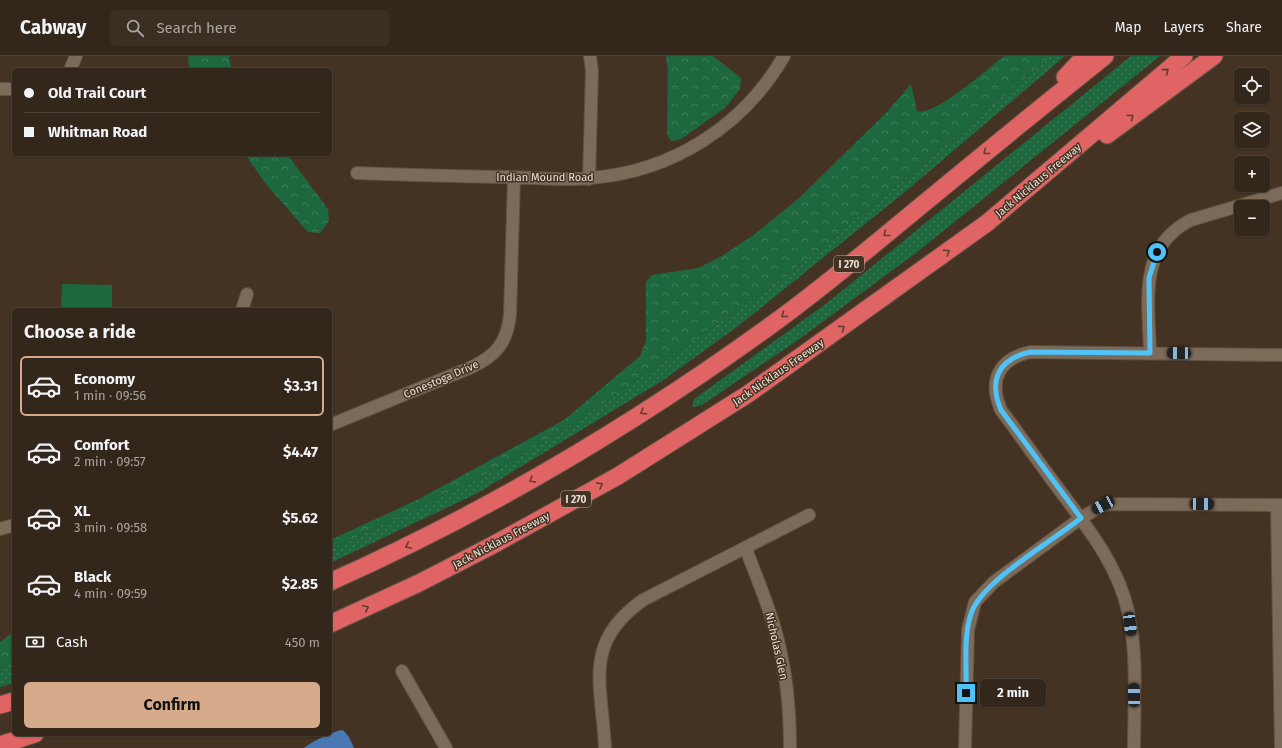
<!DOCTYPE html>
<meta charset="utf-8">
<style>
:root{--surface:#33261a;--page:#3b2e23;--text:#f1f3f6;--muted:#a9a5a2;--line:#4e4339;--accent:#d6ab8b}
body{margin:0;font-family:"Fira Sans",sans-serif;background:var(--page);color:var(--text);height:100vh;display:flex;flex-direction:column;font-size:15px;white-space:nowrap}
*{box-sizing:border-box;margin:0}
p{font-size:13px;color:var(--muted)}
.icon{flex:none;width:22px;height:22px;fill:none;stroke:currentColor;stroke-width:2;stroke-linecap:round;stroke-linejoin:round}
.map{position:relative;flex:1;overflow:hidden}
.details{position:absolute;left:12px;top:252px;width:320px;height:428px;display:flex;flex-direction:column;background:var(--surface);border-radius:6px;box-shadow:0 1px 3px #0004,0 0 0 1px var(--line)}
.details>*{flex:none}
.guide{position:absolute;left:12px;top:12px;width:320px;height:88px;border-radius:6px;box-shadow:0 1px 3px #0004,0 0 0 1px var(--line);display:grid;align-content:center;height:88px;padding:0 12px;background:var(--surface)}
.tools{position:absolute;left:1234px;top:12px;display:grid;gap:8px}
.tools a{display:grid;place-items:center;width:36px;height:36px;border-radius:6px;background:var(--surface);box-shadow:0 1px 3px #0004,0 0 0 1px var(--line);font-size:20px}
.end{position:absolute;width:18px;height:18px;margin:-9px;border:5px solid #4fc3f7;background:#111;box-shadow:0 0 0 2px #111}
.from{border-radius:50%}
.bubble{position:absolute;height:28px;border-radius:6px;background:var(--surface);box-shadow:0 1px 3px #0004,0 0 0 1px var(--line);font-size:13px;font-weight:700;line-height:28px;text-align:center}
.car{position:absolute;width:12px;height:24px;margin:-12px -6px;border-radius:5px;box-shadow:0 0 3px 1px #0007;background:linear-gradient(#222 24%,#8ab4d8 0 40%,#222 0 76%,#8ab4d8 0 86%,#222 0)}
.guide b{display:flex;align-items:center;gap:14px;height:38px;font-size:15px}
.guide b+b{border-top:1px solid var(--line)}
.guide i{width:10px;height:10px;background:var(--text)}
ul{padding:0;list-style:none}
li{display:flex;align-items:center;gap:12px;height:60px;margin:0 8px 6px;padding:0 4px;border:2px solid transparent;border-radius:6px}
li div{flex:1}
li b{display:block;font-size:15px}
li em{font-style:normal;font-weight:700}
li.selected{border-color:var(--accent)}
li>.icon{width:36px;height:36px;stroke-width:1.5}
h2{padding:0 12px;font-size:18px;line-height:48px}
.pay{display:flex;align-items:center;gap:10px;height:44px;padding:0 12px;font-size:15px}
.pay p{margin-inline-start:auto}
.cta{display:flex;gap:8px;margin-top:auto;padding:8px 12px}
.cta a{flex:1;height:46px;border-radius:6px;background:var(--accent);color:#111;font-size:16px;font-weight:700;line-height:46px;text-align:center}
header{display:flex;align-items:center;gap:24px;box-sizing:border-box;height:56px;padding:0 20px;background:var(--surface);border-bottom:1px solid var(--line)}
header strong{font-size:19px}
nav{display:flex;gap:22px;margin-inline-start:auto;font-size:14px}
.search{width:280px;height:36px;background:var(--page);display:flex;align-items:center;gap:10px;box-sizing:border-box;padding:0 14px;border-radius:6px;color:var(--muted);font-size:15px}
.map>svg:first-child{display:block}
.grass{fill:url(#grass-dots)}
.forest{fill:url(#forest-crowns)}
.green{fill:#1d683e}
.water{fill:#4978b2}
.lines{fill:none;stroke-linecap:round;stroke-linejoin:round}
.minor-casing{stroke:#605244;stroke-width:14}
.highway-casing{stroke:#605244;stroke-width:19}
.minor{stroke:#7d6b59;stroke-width:12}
.highway{stroke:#df6463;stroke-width:17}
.oneway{stroke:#633d30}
.route{stroke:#4fc3f7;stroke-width:5}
.labels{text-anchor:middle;stroke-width:3;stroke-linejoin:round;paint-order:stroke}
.shield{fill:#443323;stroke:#b9aca0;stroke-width:1}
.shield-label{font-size:10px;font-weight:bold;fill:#ebe0d6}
.street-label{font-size:11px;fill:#ebe0d6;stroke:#443323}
</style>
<header>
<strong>Cabway</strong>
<div class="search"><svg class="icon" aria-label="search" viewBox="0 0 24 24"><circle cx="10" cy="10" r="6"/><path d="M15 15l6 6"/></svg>Search here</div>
<nav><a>Map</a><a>Layers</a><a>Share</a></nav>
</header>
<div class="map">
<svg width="1282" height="692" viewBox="0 0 1282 692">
<defs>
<pattern id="grass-dots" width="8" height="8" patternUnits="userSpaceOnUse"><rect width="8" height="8" fill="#1d683e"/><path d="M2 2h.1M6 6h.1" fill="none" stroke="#3e7d59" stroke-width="1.8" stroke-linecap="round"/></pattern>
<pattern id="forest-crowns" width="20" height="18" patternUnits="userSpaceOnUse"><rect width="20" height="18" fill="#1d683e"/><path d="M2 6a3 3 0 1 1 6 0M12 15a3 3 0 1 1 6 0" fill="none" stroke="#3e7d59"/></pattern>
</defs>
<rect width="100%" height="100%" fill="#443323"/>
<path class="grass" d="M1051 0H1065L905 136 737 271 662 325 476 438 330 507V494L501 411 566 373 789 218 927 105Z
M1131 0H1160L916 197 798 284 702 349 694 351 692 349 694 343 827 247Z
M14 604V627L0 631V612Z"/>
<path class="forest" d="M188 0H230L229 2 232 14H189Z
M666 0H713L741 22 740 33 725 52 681 83 671 85 667 79 668 13Z
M1004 0H1051L927 105 789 218 566 373 501 411 330 494V484L417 444 564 364 640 300 646 285V226L652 219 698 212 722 200 755 178 798 143 886 57 911 28 917 55C935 61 988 12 1004 0Z
M245 98H287L328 153 329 165 320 177 308 176 265 127Z
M14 576V604L0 612V586Z"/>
<path class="green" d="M62 228 112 229V254H61Z"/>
<path class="water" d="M343 674 349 681 354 692H304C311 686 333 675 343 674Z"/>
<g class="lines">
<defs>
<path id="minor" d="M70 14 76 0
M0 33H14
M357 117C405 119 454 120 502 121 531 121 561 125 590 122 671 116 743 71 784 0
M589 123 592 15 590 0
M242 254 247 238
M1150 297C1149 246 1137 191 1191 164L1282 137
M330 369 472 311C497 299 507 286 510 259L514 121
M1277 449 1281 692
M0 473 14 469
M746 493C757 523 771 554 778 585 787 620 790 656 790 692
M402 615 446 692
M605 692C602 628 582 587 643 544L809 459
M965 692 968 574 975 546 994 526 1081 462 1103 449 1113 448 1282 449
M1134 692C1134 649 1138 596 1128 555 1118 511 1091 476 1064 440 1042 411 1022 382 1001 354 988 324 999 303 1030 296L1282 299"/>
<path id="highway" d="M1065 21 1085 0
M1107 79 1214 0
M330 526C487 456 635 368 774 267 821 233 866 195 911 158 975 105 1040 52 1105 0
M330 568 419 527 491 490 618 420 748 338 987 167 1184 0
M0 649 14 645
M0 689 35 678"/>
</defs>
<use href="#minor" class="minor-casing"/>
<use href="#highway" class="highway-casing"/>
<use href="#minor" class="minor"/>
<use href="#highway" class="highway"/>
</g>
<defs><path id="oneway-chevron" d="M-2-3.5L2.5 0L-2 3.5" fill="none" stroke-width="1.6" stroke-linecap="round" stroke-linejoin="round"/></defs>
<g class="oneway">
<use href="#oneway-chevron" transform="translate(1166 15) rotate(-40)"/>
<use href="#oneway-chevron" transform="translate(1131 61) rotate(-36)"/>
<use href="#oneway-chevron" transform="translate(986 96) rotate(141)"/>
<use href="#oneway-chevron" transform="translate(886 178) rotate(141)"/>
<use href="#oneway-chevron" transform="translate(947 196) rotate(-35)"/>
<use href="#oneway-chevron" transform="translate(784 259) rotate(142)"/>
<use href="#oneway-chevron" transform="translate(842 272) rotate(-36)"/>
<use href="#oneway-chevron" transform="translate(643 356) rotate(148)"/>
<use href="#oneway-chevron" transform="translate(532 424) rotate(150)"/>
<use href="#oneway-chevron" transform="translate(600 429) rotate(-29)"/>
<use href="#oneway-chevron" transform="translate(408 490) rotate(155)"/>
<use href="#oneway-chevron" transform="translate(366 552) rotate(-25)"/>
</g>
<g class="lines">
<path class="route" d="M966 637C967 612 963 582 971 558 981 525 1053 485 1081 462L1001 354C988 324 999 303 1030 296L1150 297 1149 222 1157 196"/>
</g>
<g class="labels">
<g class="shield">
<rect x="834" y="200" width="30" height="16" rx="3"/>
<rect x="561" y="435" width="30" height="16" rx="3"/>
</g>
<g class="shield-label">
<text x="849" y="212">I 270</text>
<text x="576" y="447">I 270</text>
</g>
<g class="street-label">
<text x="545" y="125">Indian Mound Road</text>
<text transform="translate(1038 124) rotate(-40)" y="4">Jack Nicklaus Freeway</text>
<text transform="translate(778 316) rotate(-35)" y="4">Jack Nicklaus Freeway</text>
<text transform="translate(441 323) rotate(-23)" y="4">Conestoga Drive</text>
<text transform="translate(501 484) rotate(-28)" y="4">Jack Nicklaus Freeway</text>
<text transform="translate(777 590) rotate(77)" y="4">Nicholas Glen</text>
</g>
</g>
</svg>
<div class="tools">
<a><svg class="icon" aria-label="locate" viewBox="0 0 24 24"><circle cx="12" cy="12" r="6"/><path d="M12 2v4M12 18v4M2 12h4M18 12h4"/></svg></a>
<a><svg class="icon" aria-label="layers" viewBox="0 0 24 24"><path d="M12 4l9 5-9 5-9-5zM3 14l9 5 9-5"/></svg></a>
<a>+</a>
<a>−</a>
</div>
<i class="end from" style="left:1157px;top:196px"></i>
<i class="end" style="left:966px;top:637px"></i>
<div class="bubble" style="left:980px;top:623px;width:66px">2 min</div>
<i class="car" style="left:1179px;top:297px;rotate:271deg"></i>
<i class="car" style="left:1202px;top:448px;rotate:91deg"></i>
<i class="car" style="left:1103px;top:449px;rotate:242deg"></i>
<i class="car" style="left:1130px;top:568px;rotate:173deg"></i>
<i class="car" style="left:1134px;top:639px;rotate:359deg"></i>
<div class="guide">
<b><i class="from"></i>Old Trail Court</b>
<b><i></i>Whitman Road</b>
</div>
<section class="details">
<h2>Choose a ride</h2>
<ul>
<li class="selected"><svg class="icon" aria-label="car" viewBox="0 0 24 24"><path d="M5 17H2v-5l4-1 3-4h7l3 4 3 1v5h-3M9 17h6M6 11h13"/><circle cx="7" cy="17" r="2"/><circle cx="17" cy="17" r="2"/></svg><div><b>Economy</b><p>1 min · 09:56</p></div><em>$3.31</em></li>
<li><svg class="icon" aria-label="car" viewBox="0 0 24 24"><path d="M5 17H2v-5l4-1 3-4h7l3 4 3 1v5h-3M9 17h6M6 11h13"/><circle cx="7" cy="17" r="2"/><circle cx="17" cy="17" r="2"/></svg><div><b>Comfort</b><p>2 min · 09:57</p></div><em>$4.47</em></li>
<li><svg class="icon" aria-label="car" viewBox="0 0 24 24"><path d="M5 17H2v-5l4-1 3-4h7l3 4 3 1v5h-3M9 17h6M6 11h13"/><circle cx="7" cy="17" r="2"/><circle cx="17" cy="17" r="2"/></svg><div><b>XL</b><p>3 min · 09:58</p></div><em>$5.62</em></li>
<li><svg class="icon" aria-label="car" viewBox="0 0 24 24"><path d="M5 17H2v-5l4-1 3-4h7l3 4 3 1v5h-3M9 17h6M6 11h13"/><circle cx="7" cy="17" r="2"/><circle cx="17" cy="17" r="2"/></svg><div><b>Black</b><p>4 min · 09:59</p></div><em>$2.85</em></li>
</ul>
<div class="pay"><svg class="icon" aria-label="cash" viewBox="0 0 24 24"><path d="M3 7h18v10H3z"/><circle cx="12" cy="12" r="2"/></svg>Cash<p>450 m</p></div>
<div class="cta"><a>Confirm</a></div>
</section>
</div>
